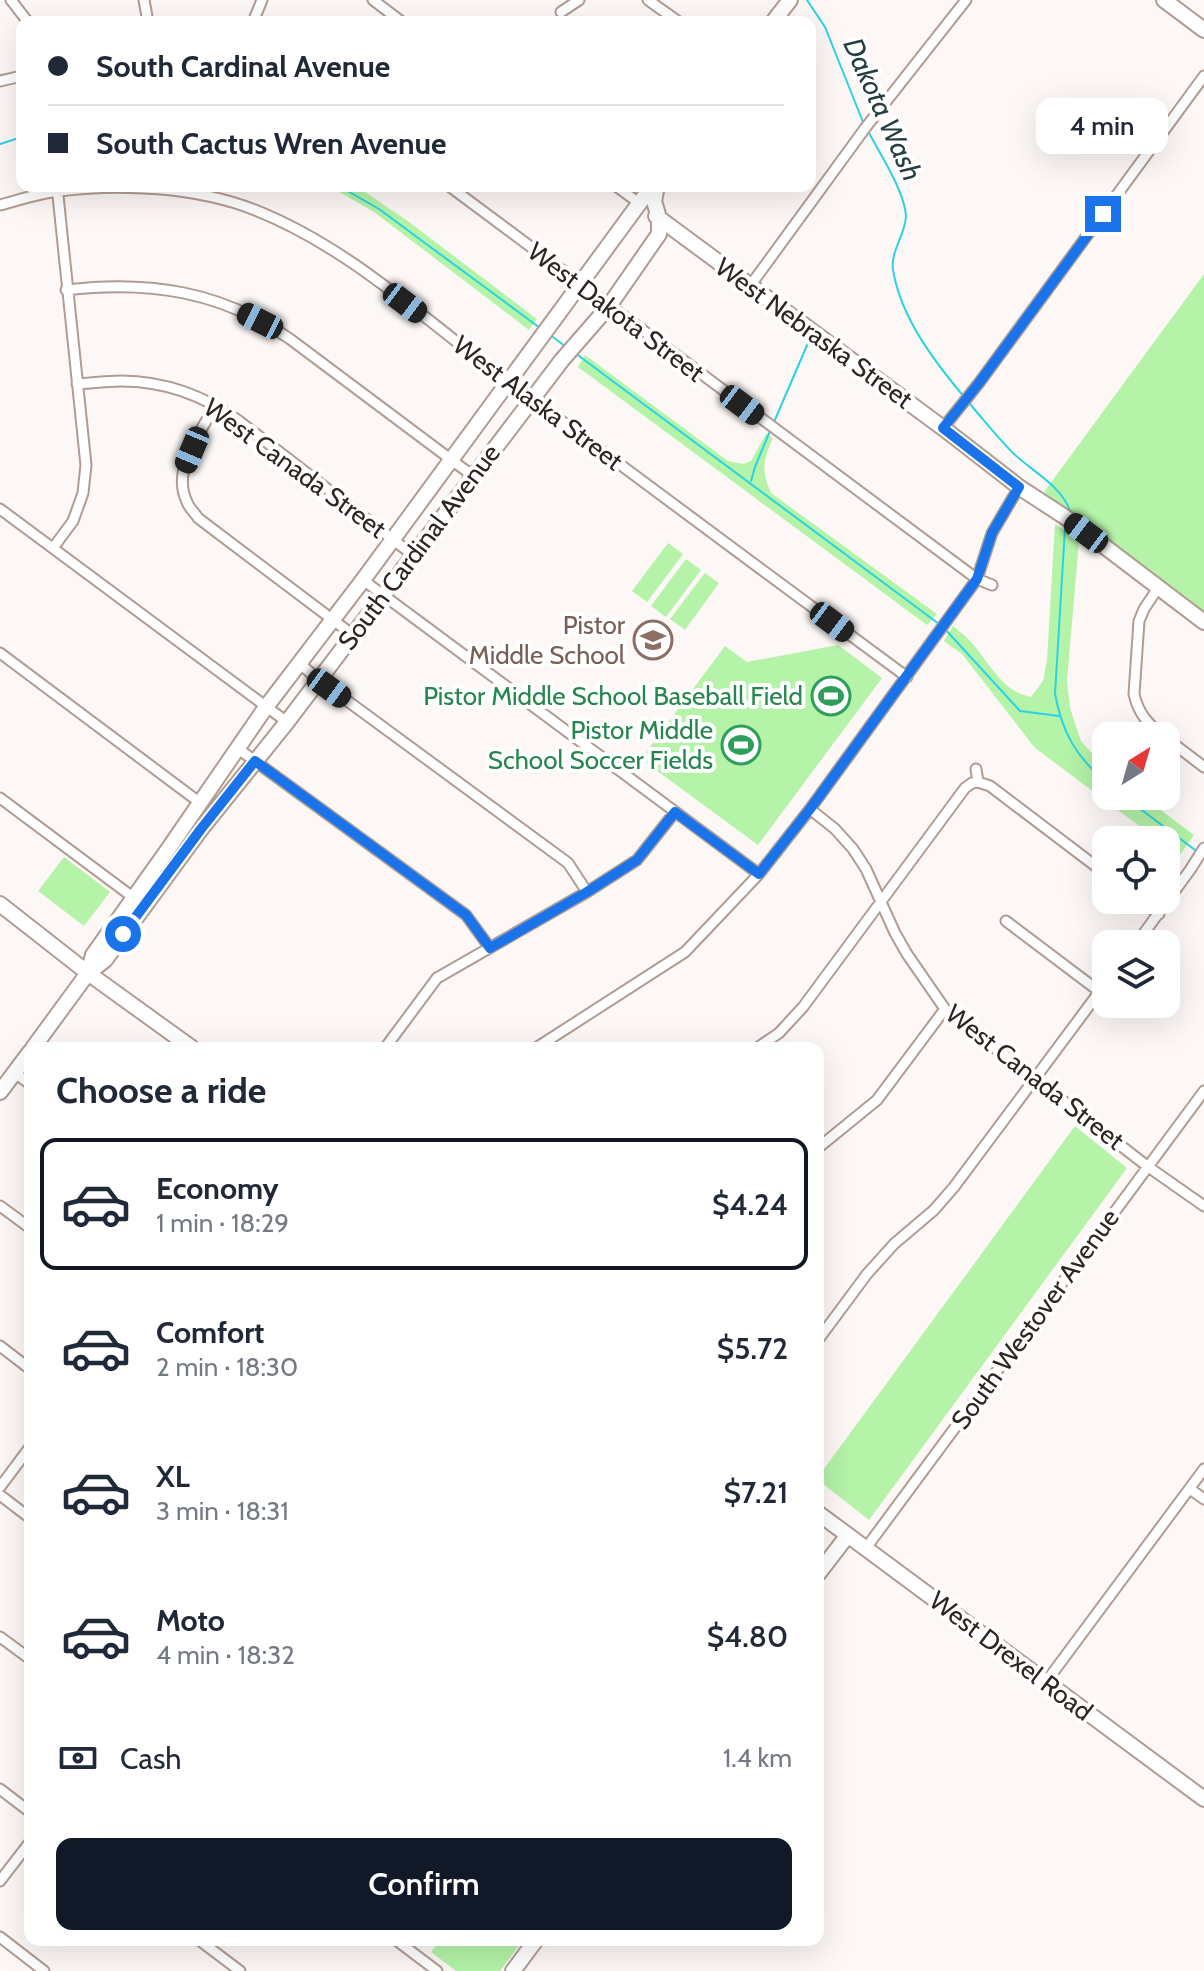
<!DOCTYPE html>
<meta charset="utf-8">
<style>
:root{--surface:#fff;--page:#f6f6f7;--text:#1f2937;--muted:#747a83;--line:#e0e1e3;--accent:#111827}
body{margin:0;font-family:Cabin,sans-serif;background:var(--page);color:var(--text);height:100vh;display:flex;flex-direction:column;font-size:30px;white-space:nowrap}
*{box-sizing:border-box;margin:0}
p{font-size:26px;color:var(--muted)}
.icon{flex:none;width:44px;height:44px;fill:none;stroke:currentColor;stroke-width:2;stroke-linecap:round;stroke-linejoin:round}
.map{position:relative;flex:1;overflow:hidden}
.side{position:absolute;left:24px;top:1042px;width:800px;height:904px;display:flex;flex-direction:column;background:var(--surface);border-radius:16px;box-shadow:0 8px 32px #0002}
.side>*{flex:none}
.hud{position:absolute;left:16px;top:16px;width:800px;height:176px;border-radius:16px;box-shadow:0 8px 32px #0002;display:grid;align-content:center;height:176px;padding:0 32px;background:var(--surface)}
.needle{width:52px;rotate:37deg}
.buttons{position:absolute;left:1092px;top:722px;display:grid;gap:16px}
.buttons a{display:grid;place-items:center;width:88px;height:88px;border-radius:16px;background:var(--surface);box-shadow:0 8px 32px #0002;font-size:40px}
.end{position:absolute;width:36px;height:36px;margin:-18px;border:10px solid #1a73e8;background:#fff;box-shadow:0 0 0 4px #fff}
.from{border-radius:50%}
.bubble{position:absolute;height:56px;border-radius:16px;background:var(--surface);box-shadow:0 8px 32px #0002;font-size:26px;font-weight:600;line-height:56px;text-align:center}
.car{position:absolute;width:24px;height:48px;margin:-24px -12px;border-radius:10px;box-shadow:0 0 6px 2px #0007;background:linear-gradient(#222 24%,#8ab4d8 0 40%,#222 0 76%,#8ab4d8 0 86%,#222 0)}
.hud b{display:flex;align-items:center;gap:28px;height:76px;font-size:30px}
.hud b+b{border-top:2px solid var(--line)}
.hud i{width:20px;height:20px;background:var(--text)}
ul{padding:0;list-style:none}
li{display:flex;align-items:center;gap:24px;height:132px;margin:0 16px 12px;padding:0 16px;border:4px solid transparent;border-radius:16px}
li div{flex:1}
li b{display:block;font-size:30px}
li em{font-style:normal;font-weight:600}
li.active{border-color:var(--accent)}
li>.icon{width:72px;height:72px;stroke-width:1.5}
h2{padding:0 32px;font-size:36px;line-height:96px}
.pay{display:flex;align-items:center;gap:20px;height:88px;padding:0 32px;font-size:30px}
.pay p{margin-inline-start:auto}
.button{display:flex;gap:16px;margin-top:auto;padding:16px 32px}
.button a{flex:1;height:92px;border-radius:16px;background:var(--accent);color:#fff;font-size:32px;font-weight:600;line-height:92px;text-align:center}
.map>svg:first-child{display:block}
.green{fill:#b4f3a8}
.lines{fill:none;stroke-linecap:round;stroke-linejoin:round}
.stream{stroke:#2ad3e4;stroke-width:2}
.street-casing{stroke:#b19c91;stroke-width:13}
.secondary-casing{stroke:#b19c91;stroke-width:18}
.street{stroke:#fff;stroke-width:9}
.secondary{stroke:#fff;stroke-width:14}
.route{stroke:#1a73e8;stroke-width:10}
.labels{text-anchor:middle;stroke-width:8;stroke-linejoin:round;paint-order:stroke}
.street-label{font-size:26px;fill:#2e2521;stroke:#fff}
.education-label{font-size:26px;fill:#785e54;stroke:#fff;text-anchor:end}
.leisure-label{font-size:26px;fill:#27864d;stroke:#fff;text-anchor:end}
.water-label{font-size:28px;font-style:italic;fill:#253e42;stroke:#fff}
</style>
<div class="map">
<svg width="1204" height="1971" viewBox="0 0 1204 1971">
<rect width="100%" height="100%" fill="#fdf8f6"/>
<path class="green" d="M329 186H354L368 194 409 222 537 319 529 330 374 212Z
M1204 274V615L1083 525 1044 492Z
M585 355 728 461 743 464 751 461 766 434 773 438C763 461 761 469 771 493L937 614 927 625 578 367Z
M1055 524 1079 541 1067 681 1070 708 1081 741 1106 769V796H1142L1194 835 1179 856 1166 846V840H1158L1035 748 962 654 944 641 953 626C959 631 966 636 972 643 990 664 1002 691 1031 697L1043 681 1047 660Z
M668 543 683 554 647 602 632 591Z
M686 559 701 570 666 617 651 606Z
M705 573 719 583 685 630 670 619Z
M838 645 882 678 758 845 641 759 725 646 747 662Z
M64 857 110 892 84 926 38 891Z
M1075 1126 1127 1168 869 1520 818 1480V1477Z
M440 1940H523L500 1971H456L431 1952Z"/>
<g class="lines">
<path class="stream" d="M807 0 825 27 863 122
M868 131C879 152 905 192 906 216 906 233 890 252 893 270 901 318 934 361 965 398
M0 144 22 137
M339 186 379 209 540 328
M549 334 566 347
M575 353 939 624
M969 403C983 419 997 437 1012 452 1030 470 1062 486 1070 511
M774 422 811 336
M751 481 755 467 770 431
M1068 524 1065 528 1055 694C1062 732 1076 757 1106 782
M944 628 1020 711 1059 716
M1123 796 1199 853"/>
<defs>
<path id="street" d="M11 0 28 22
M144 0 148 22
M373 0 402 22
M648 0 679 22
M561 12 579 0
M253 22 262 0
M0 81 22 76
M449 186 977 579 992 585
M616 186 639 203
M0 205C19 200 39 193 59 191 120 183 197 187 255 210 351 248 427 322 509 382 642 481 774 579 907 677
M750 286 866 127 966 0
M66 290C148 280 221 291 290 339L473 476
M77 384C92 383 107 381 121 381 164 381 205 396 239 421L413 555
M215 406C200 433 171 470 187 502 189 508 195 513 198 518L353 635
M943 428 979 383 1204 76
M0 509 287 722
M53 548 73 521 83 493 86 465 57 186
M363 580 759 874
M1158 588 1144 609 1139 621 1134 694C1138 713 1148 724 1163 736
M0 653 199 802
M299 663 319 680 568 863 587 892
M1166 738 1204 767
M237 748 466 915 490 948
M976 769 978 782
M978 782 990 786 1106 874
M0 798 134 898
M810 809 835 829 853 849 866 869 895 933 907 954 945 1009 1147 1166 1204 1206
M1140 900 1159 914
M1006 921 1100 992
M1136 944 1190 870 1204 848
M385 1048 437 978 587 892 637 860 675 812
M536 1048 685 952 759 874 810 809 977 579 992 533 1019 487
M757 1048 779 1033 803 1007 965 788 972 783 978 782
M15 1073 30 1084
M818 1148 877 1100 945 1009
M0 1206 30 1228
M818 1340 867 1274 894 1244 934 1210 954 1187 1106 983
M0 1346 30 1369
M0 1487 30 1447
M1190 1489 1204 1499
M0 1495 30 1518
M866 1548 1204 1091
M0 1637 30 1659
M1046 1682 1204 1469
M0 1789 30 1812
M0 1881 30 1842
M0 1937 44 1971
M199 1940 240 1971
M396 1940 437 1971"/>
<path id="secondary" d="M1164 0 1204 30
M773 22 790 0
M656 216 943 428 1019 487 1071 521 1204 622
M0 904 88 973 192 1048
M88 973 93 955 167 851 266 707 363 580 652 186
M33 1048 88 973 105 960 201 829 287 722 562 360 609 306 659 234V218L654 201 657 186
M0 1092 30 1052
M818 1513 1204 1799
M818 1574 848 1535
M513 1971 536 1940"/>
</defs>
<use href="#street" class="street-casing"/>
<use href="#secondary" class="secondary-casing"/>
<use href="#street" class="street"/>
<use href="#secondary" class="secondary"/>
</g>
<g class="lines">
<path class="route" d="M123 934 201 829 255 761 466 915 490 948 587 892 637 860 675 812 759 874 810 809 977 579 992 533 1019 487 943 428 979 383 1103 214"/>
</g>
<defs>
<symbol id="school-ring" viewBox="-11 -11 22 22"><circle r="9.5" fill="#fff" stroke="#8d6e63" stroke-width="1.5"/><path d="M0-5L7-2L0 1L-7-2ZM-4 1L0 2.5L4 1V4Q0 6-4 4Z" fill="#8d6e63"/></symbol>
<symbol id="stadium-ring" viewBox="-11 -11 22 22"><circle r="9.5" fill="#fff" stroke="#2e9e5b" stroke-width="1.5"/><path d="M0-5a6.5 5 0 1 0 0 10a6.5 5 0 1 0 0-10ZM-3.5-1.8h7v3.6h-7Z" fill="#2e9e5b"/></symbol>
</defs>
<g fill-rule="evenodd">
<use href="#school-ring" x="631" y="618" width="44" height="44"/>
<use href="#stadium-ring" x="809" y="674" width="44" height="44"/>
<use href="#stadium-ring" x="719" y="723" width="44" height="44"/>
</g>
<g class="labels">
<g class="street-label">
<text transform="translate(616 312) rotate(37)" y="9">West Dakota Street</text>
<text transform="translate(814 333) rotate(36)" y="9">West Nebraska Street</text>
<text transform="translate(538 403) rotate(37)" y="9">West Alaska Street</text>
<text transform="translate(295 468) rotate(36)" y="9">West Canada Street</text>
<text transform="translate(419 547) rotate(-53)" y="9">South Cardinal Avenue</text>
<text transform="translate(1035 1077) rotate(38)" y="9">West Canada Street</text>
<text transform="translate(1035 1319) rotate(-54)" y="9">South Westover Avenue</text>
<text transform="translate(1011 1656) rotate(37)" y="9">West Drexel Road</text>
</g>
<g class="education-label">
<text x="625" y="634">Pistor<tspan x="625" dy="30">Middle School</tspan></text>
</g>
<g class="leisure-label">
<text x="803" y="705">Pistor Middle School Baseball Field</text>
<text x="713" y="739">Pistor Middle<tspan x="713" dy="30">School Soccer Fields</tspan></text>
</g>
<g class="water-label">
<text transform="translate(883 109) rotate(66)" y="10">Dakota Wash</text>
</g>
</g>
</svg>
<div class="buttons">
<a><svg class="needle" viewBox="-14 -14 28 28"><path d="M0-13l5 13h-10z" fill="#e53935"/><path d="M0 13l5-13h-10z" fill="#747a83"/></svg></a>
<a><svg class="icon" aria-label="locate" viewBox="0 0 24 24"><circle cx="12" cy="12" r="6"/><path d="M12 2v4M12 18v4M2 12h4M18 12h4"/></svg></a>
<a><svg class="icon" aria-label="layers" viewBox="0 0 24 24"><path d="M12 4l9 5-9 5-9-5zM3 14l9 5 9-5"/></svg></a>
</div>
<i class="end from" style="left:123px;top:934px"></i>
<i class="end" style="left:1103px;top:214px"></i>
<div class="bubble" style="left:1036px;top:98px;width:132px">4 min</div>
<i class="car" style="left:405px;top:303px;rotate:127deg"></i>
<i class="car" style="left:260px;top:321px;rotate:297deg"></i>
<i class="car" style="left:742px;top:405px;rotate:127deg"></i>
<i class="car" style="left:192px;top:450px;rotate:203deg"></i>
<i class="car" style="left:1086px;top:533px;rotate:307deg"></i>
<i class="car" style="left:832px;top:622px;rotate:127deg"></i>
<i class="car" style="left:329px;top:688px;rotate:126deg"></i>
<div class="hud">
<b><i class="from"></i>South Cardinal Avenue</b>
<b><i></i>South Cactus Wren Avenue</b>
</div>
<section class="side">
<h2>Choose a ride</h2>
<ul>
<li class="active"><svg class="icon" aria-label="car" viewBox="0 0 24 24"><path d="M5 17H2v-5l4-1 3-4h7l3 4 3 1v5h-3M9 17h6M6 11h13"/><circle cx="7" cy="17" r="2"/><circle cx="17" cy="17" r="2"/></svg><div><b>Economy</b><p>1 min · 18:29</p></div><em>$4.24</em></li>
<li><svg class="icon" aria-label="car" viewBox="0 0 24 24"><path d="M5 17H2v-5l4-1 3-4h7l3 4 3 1v5h-3M9 17h6M6 11h13"/><circle cx="7" cy="17" r="2"/><circle cx="17" cy="17" r="2"/></svg><div><b>Comfort</b><p>2 min · 18:30</p></div><em>$5.72</em></li>
<li><svg class="icon" aria-label="car" viewBox="0 0 24 24"><path d="M5 17H2v-5l4-1 3-4h7l3 4 3 1v5h-3M9 17h6M6 11h13"/><circle cx="7" cy="17" r="2"/><circle cx="17" cy="17" r="2"/></svg><div><b>XL</b><p>3 min · 18:31</p></div><em>$7.21</em></li>
<li><svg class="icon" aria-label="car" viewBox="0 0 24 24"><path d="M5 17H2v-5l4-1 3-4h7l3 4 3 1v5h-3M9 17h6M6 11h13"/><circle cx="7" cy="17" r="2"/><circle cx="17" cy="17" r="2"/></svg><div><b>Moto</b><p>4 min · 18:32</p></div><em>$4.80</em></li>
</ul>
<div class="pay"><svg class="icon" aria-label="cash" viewBox="0 0 24 24"><path d="M3 7h18v10H3z"/><circle cx="12" cy="12" r="2"/></svg>Cash<p>1.4 km</p></div>
<div class="button"><a>Confirm</a></div>
</section>
</div>
